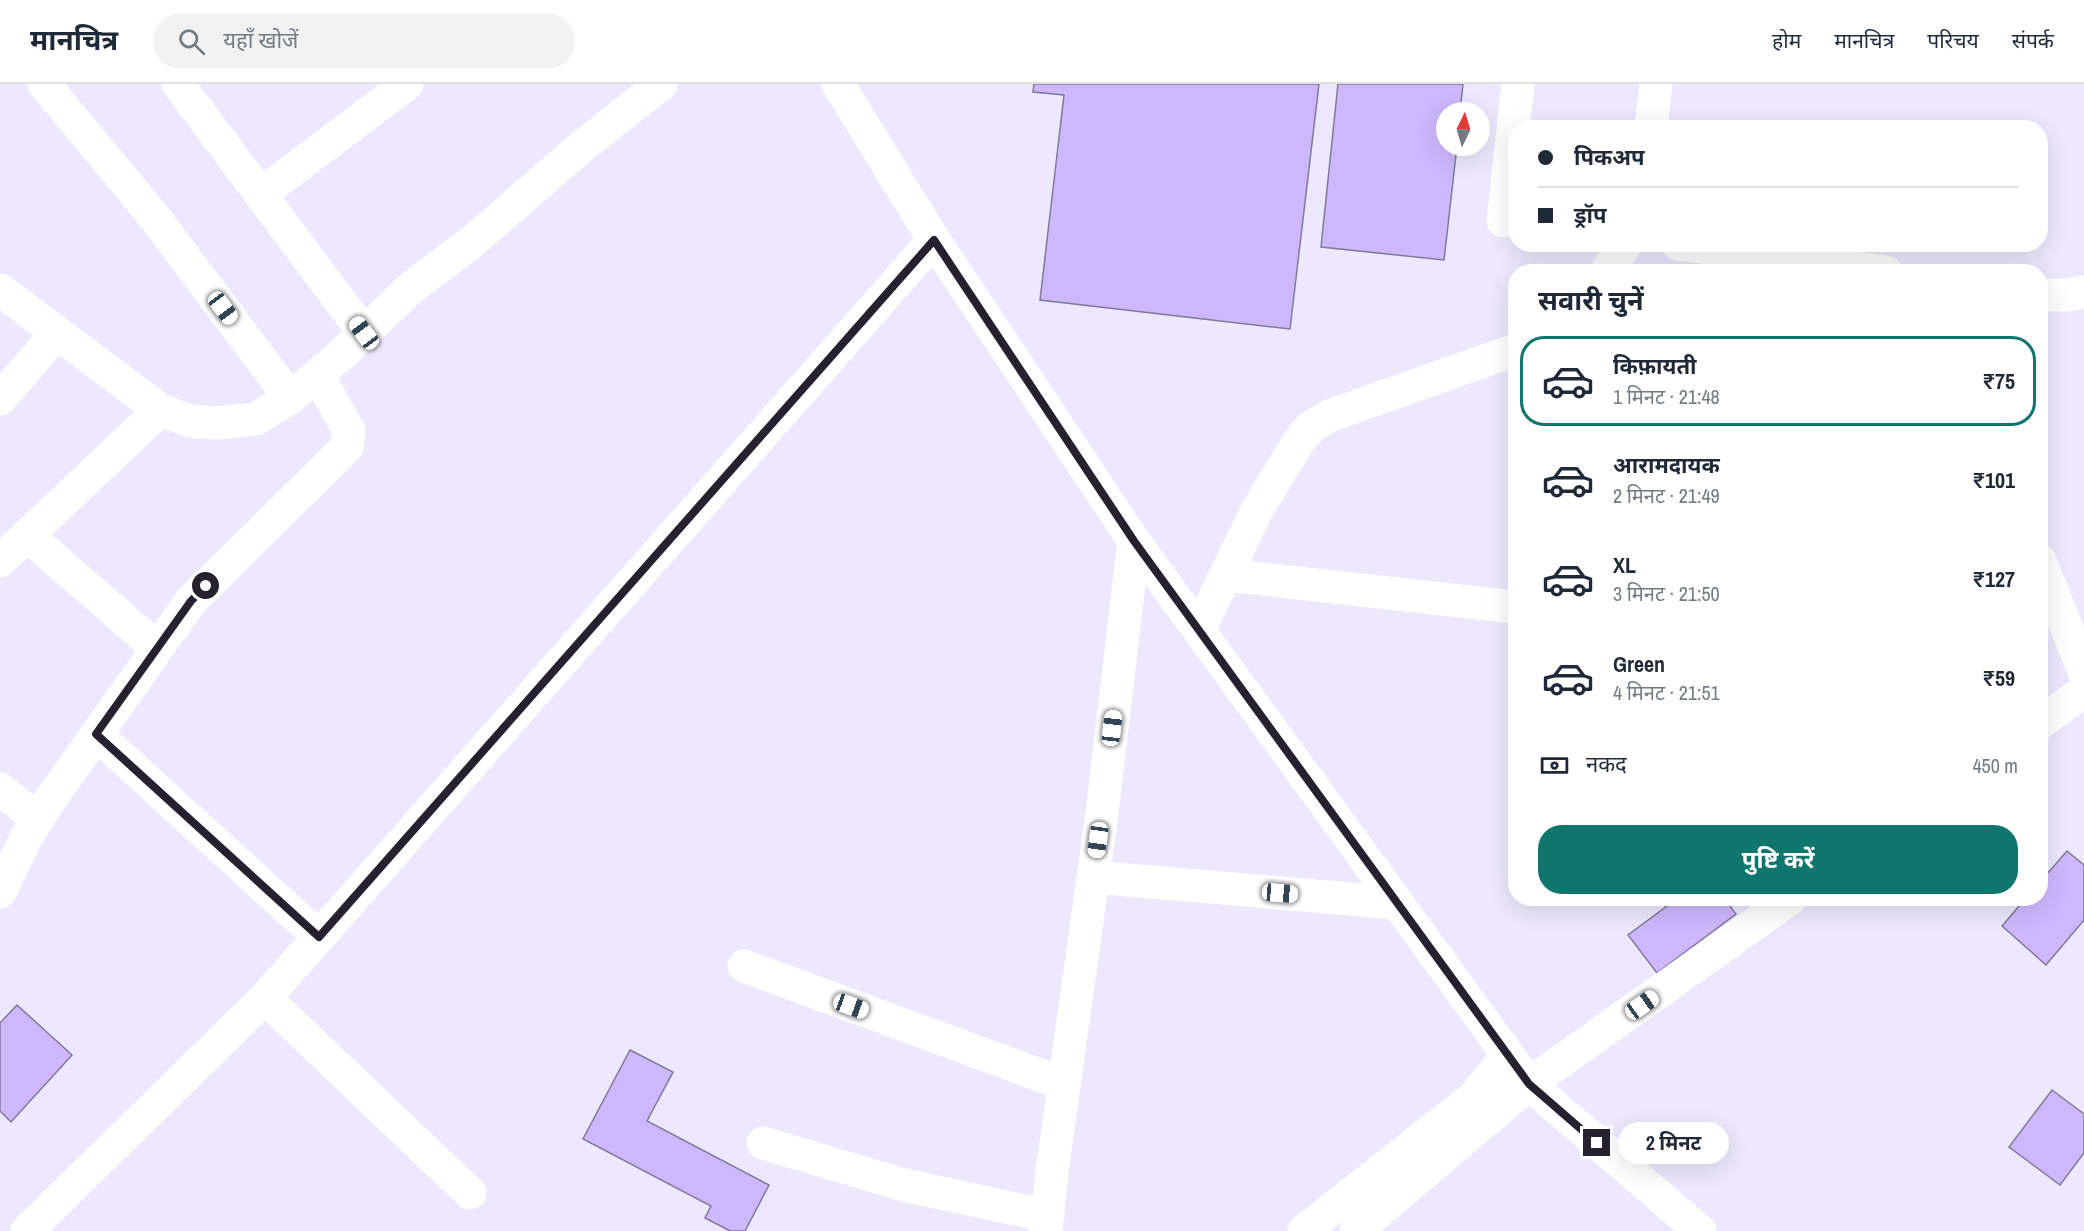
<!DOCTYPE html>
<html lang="hi">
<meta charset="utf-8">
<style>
:root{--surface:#fff;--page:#f2f2f3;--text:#1f2937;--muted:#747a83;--line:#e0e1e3;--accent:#0f766e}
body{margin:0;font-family:"Archivo Narrow","Noto Sans Devanagari",sans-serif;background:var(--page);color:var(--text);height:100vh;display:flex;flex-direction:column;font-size:22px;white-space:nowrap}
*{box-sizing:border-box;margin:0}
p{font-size:20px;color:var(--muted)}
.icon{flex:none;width:33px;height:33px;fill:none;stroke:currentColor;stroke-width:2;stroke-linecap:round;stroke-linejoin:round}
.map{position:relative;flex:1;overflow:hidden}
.side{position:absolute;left:1508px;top:180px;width:540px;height:642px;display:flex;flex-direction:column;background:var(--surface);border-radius:24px;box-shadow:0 6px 24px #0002}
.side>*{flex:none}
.guide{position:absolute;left:1508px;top:36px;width:540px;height:132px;border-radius:24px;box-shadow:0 6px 24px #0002;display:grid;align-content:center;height:132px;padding:0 30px;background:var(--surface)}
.needle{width:39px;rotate:5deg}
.tools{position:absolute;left:1436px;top:18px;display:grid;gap:12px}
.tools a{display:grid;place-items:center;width:54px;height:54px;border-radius:50%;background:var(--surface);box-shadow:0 6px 24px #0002;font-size:30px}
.end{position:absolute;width:27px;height:27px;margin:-14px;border:8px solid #25212e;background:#fff;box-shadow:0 0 0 3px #fff}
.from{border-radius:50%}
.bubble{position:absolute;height:42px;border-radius:21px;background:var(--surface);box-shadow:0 6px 24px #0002;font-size:20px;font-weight:700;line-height:42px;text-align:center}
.car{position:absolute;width:18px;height:36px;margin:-18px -9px;border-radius:8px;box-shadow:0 0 4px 2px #0007;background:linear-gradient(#fff 24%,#345 0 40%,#fff 0 76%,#345 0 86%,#fff 0)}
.guide b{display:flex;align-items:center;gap:21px;height:57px;font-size:22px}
.guide b+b{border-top:2px solid var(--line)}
.guide i{width:15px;height:15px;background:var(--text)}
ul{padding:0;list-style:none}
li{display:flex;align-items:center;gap:18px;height:90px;margin:0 12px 9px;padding:0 18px;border:3px solid transparent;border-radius:24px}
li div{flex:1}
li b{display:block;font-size:22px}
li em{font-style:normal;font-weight:700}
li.active{border-color:var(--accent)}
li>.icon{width:54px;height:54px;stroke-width:1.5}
h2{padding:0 30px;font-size:27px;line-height:72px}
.pay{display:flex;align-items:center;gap:15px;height:66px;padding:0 30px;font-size:22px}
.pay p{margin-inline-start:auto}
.button{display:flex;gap:12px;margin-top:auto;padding:12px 30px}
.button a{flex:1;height:69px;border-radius:24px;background:var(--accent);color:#fff;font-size:24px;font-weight:700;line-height:69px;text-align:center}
header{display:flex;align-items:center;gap:36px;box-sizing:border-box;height:84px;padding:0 30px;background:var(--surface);border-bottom:2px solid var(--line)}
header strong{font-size:28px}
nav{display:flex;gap:33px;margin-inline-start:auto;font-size:21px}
.search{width:420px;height:54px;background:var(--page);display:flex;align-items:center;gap:15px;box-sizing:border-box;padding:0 21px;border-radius:24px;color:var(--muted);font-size:22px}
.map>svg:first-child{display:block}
.building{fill:#cdb8fe;stroke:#817998;stroke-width:1.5}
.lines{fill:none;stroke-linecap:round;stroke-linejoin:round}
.minor{stroke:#fff;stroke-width:33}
.route{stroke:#25212e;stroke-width:8}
</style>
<header>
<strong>मानचित्र</strong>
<div class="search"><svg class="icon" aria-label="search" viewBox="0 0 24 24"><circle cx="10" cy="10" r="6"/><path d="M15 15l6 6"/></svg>यहाँ खोजें</div>
<nav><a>होम</a><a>मानचित्र</a><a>परिचय</a><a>संपर्क</a></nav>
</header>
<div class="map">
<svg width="2084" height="1147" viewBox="0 0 2084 1147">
<rect width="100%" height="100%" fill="#ede8fd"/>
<path class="building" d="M1034 0H1319L1290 245 1040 216 1064 11 1033 8Z
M1338 0H1463L1460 28H1446V62H1457L1444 176 1321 163Z
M2067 767 2084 781V836L2046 881 2002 842 2026 814H2040V798Z
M1678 814H1724L1736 830 1657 889 1628 851Z
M17 921 72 971 11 1038 0 1027V939Z
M630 966 673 988 647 1037 769 1101 745 1147H730L705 1134 711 1122 583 1055Z
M2052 1006 2084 1030V1069L2060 1101 2009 1063Z"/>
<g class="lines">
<path class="minor" d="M44 0 156 135 290 314
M178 0 364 249
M838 0 934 156 1134 457 1529 1000 1700 1147
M1651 44 1656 0
M261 110 407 0
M1503 137 1518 0
M1678 160 1886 188
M1606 188 1626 160
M0 206 160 326 190 337 216 339 256 335 290 314 341 271 412 203 472 158 579 65 661 0
M2040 211H2068L2084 208
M0 315 57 249
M27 451 157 564
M0 477 160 326
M2040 477 2084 587
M1227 491 1515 523
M1199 546 1258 424 1301 354 1312 342 1329 332 1515 266
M2040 639 2084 607
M96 650 319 853
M0 705 38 735
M1093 793 1397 819
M0 808 27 752 48 719 191 517 347 363 349 347 318 291
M744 882 1064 1000
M265 914 470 1109
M763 1059 904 1101 1048 1132
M27 1147 265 914 934 156
M1046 1147 1052 1088 1101 737 1134 457
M1304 1147 1474 1013 1508 971
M1356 1147 1529 1000 1791 814"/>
</g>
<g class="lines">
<path class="route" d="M206 502 191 517 96 650 319 853 934 156 1134 457 1529 1000 1597 1059"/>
</g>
</svg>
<div class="tools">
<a><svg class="needle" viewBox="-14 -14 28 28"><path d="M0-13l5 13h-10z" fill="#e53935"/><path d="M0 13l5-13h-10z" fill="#747a83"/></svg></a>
</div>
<i class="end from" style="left:206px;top:502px"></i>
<i class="end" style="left:1597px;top:1059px"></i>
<div class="bubble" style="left:1618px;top:1038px;width:111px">2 मिनट</div>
<i class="car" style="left:223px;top:224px;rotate:143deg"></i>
<i class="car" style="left:364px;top:249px;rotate:323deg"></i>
<i class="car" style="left:1112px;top:644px;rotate:7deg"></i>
<i class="car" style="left:1098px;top:756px;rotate:188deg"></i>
<i class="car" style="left:1280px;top:809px;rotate:95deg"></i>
<i class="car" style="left:1642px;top:921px;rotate:55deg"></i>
<i class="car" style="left:851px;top:922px;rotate:110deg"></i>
<div class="guide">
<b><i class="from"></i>पिकअप</b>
<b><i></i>ड्रॉप</b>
</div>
<section class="side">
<h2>सवारी चुनें</h2>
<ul>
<li class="active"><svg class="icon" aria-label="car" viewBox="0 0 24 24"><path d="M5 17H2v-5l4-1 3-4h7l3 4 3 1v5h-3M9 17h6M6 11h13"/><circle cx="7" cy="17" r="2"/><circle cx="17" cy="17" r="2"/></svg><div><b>किफ़ायती</b><p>1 मिनट · 21:48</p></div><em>₹75</em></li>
<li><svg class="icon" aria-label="car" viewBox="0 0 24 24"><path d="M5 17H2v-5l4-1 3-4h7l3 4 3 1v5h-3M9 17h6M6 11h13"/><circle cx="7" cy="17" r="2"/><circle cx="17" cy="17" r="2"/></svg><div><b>आरामदायक</b><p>2 मिनट · 21:49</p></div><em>₹101</em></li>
<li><svg class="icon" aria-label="car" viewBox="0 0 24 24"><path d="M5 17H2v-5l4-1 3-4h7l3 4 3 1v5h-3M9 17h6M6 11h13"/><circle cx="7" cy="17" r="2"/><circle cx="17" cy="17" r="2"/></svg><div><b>XL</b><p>3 मिनट · 21:50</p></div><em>₹127</em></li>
<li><svg class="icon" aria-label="car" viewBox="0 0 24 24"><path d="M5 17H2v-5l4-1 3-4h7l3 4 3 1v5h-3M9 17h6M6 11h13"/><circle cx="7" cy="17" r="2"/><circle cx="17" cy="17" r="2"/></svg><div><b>Green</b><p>4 मिनट · 21:51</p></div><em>₹59</em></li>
</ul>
<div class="pay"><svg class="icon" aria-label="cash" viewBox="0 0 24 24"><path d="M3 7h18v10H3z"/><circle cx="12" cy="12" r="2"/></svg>नकद<p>450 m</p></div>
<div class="button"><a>पुष्टि करें</a></div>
</section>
</div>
